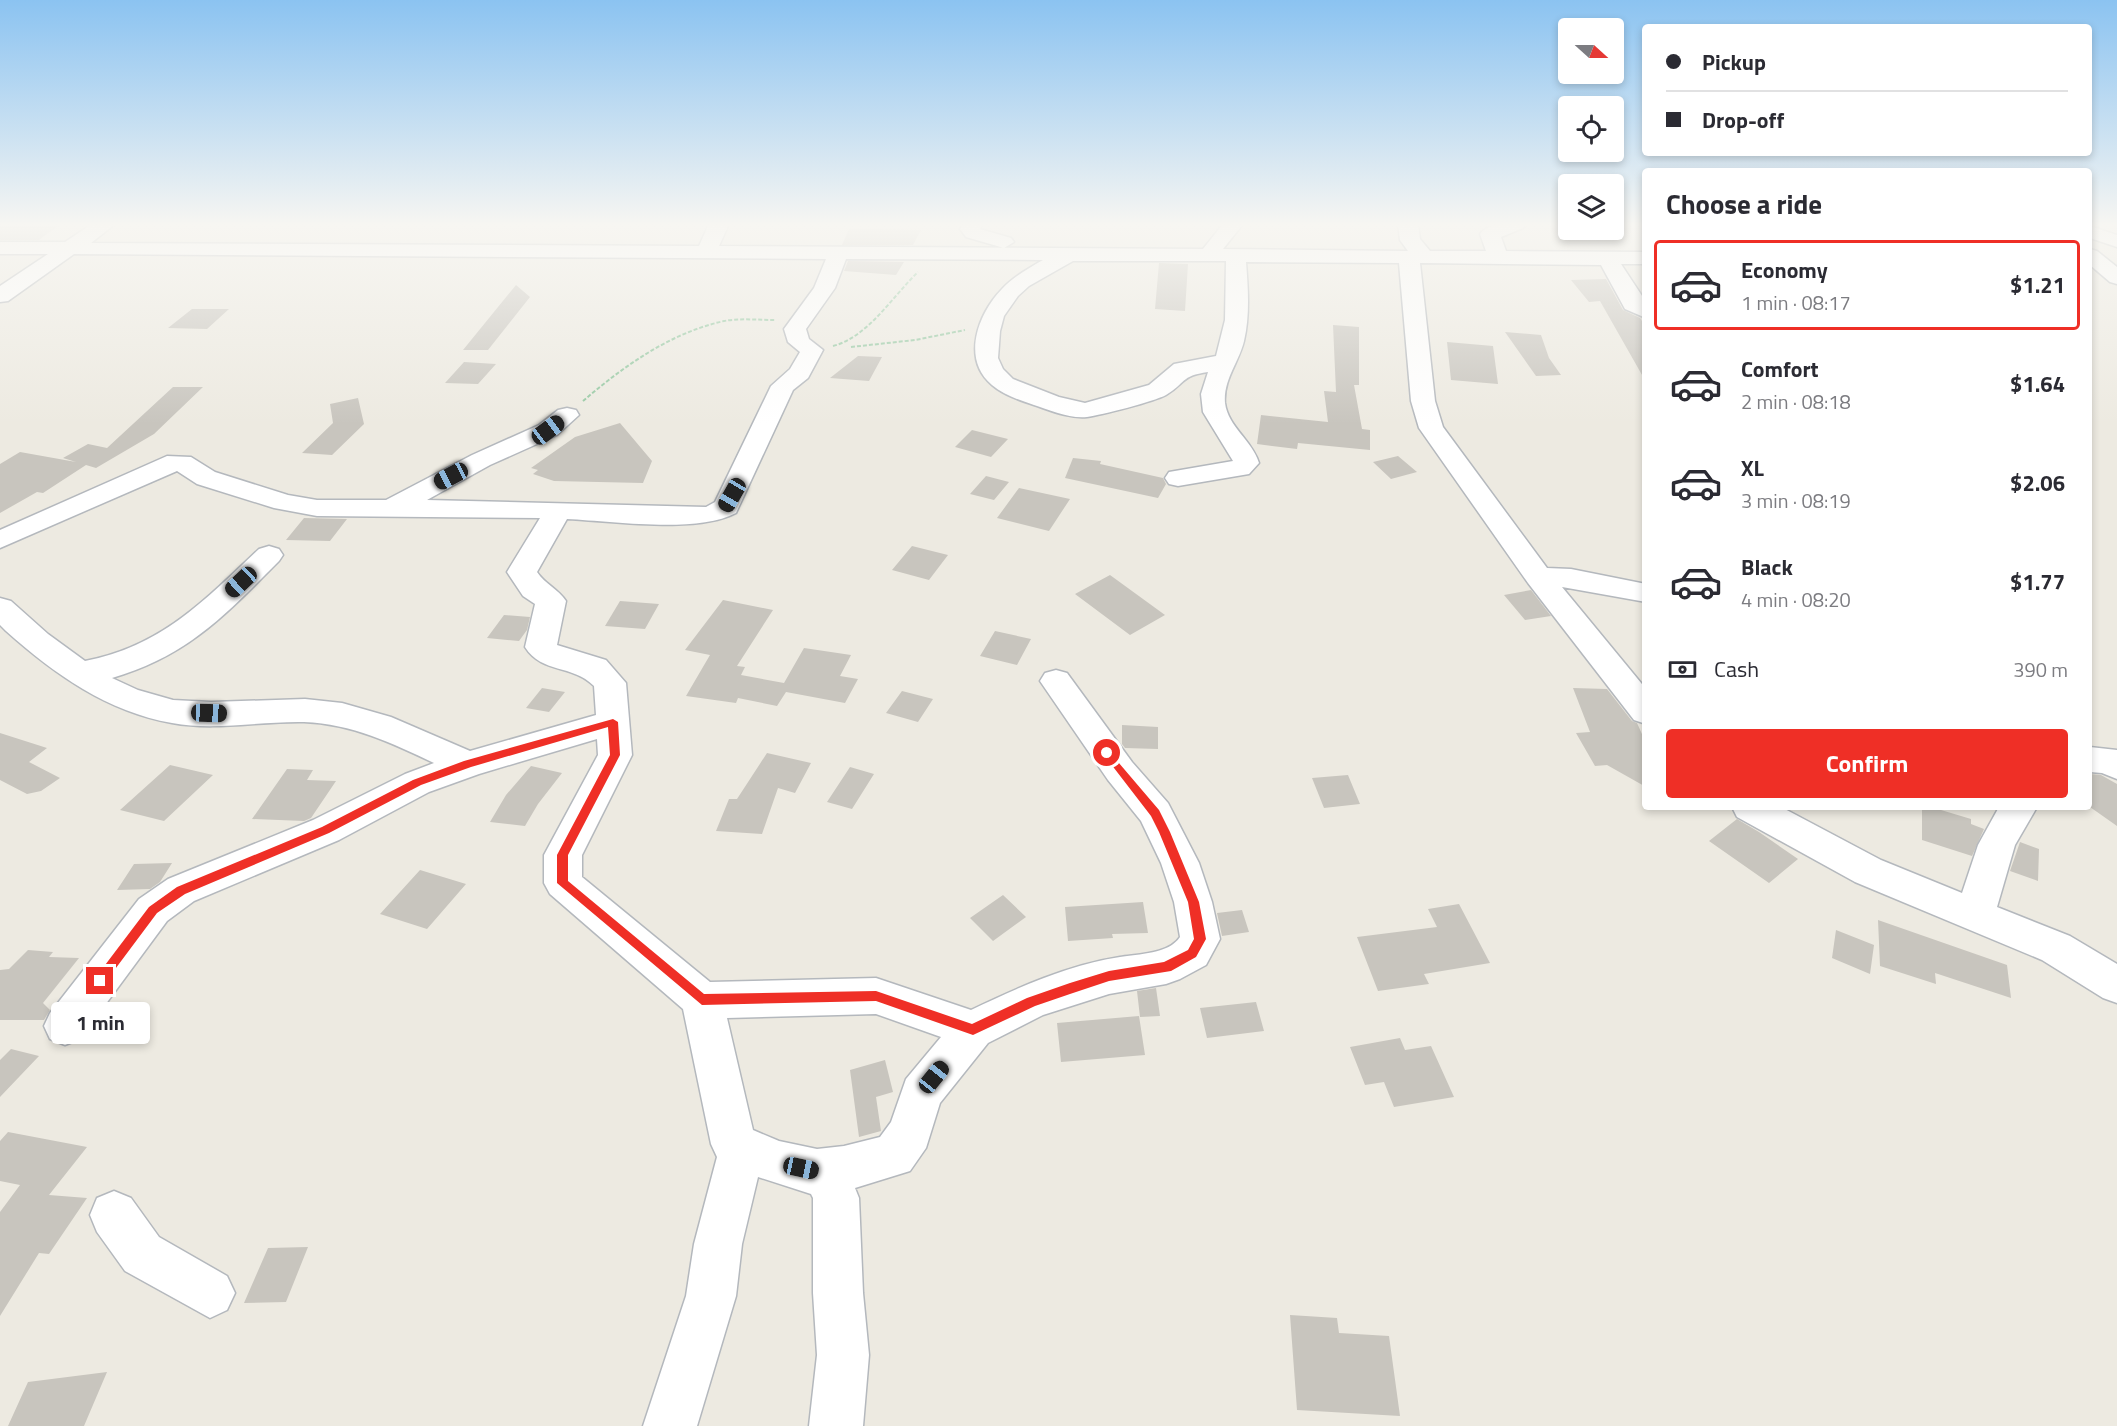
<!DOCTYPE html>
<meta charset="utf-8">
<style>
:root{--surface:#fff;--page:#f2f2f3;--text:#2b2b33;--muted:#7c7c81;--line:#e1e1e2;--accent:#ef2f26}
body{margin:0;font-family:"Titillium Web",sans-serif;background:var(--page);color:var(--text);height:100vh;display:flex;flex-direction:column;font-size:22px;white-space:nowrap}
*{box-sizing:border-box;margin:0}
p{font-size:20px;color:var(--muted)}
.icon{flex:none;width:33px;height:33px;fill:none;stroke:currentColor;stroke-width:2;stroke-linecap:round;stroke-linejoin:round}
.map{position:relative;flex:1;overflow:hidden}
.sheet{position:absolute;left:1642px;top:168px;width:450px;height:642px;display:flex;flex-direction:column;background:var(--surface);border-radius:6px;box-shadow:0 3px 9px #0003}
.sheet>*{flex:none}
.top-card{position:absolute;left:1642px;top:24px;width:450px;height:132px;border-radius:6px;box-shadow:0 3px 9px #0003;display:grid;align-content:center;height:132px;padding:0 24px;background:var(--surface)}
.needle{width:39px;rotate:111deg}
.buttons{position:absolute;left:1558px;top:18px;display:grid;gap:12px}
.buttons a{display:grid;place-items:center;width:66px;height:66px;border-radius:6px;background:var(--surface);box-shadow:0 3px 9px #0003;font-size:30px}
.end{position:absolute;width:27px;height:27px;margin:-14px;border:8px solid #ef2f26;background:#fff;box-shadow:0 0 0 3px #fff}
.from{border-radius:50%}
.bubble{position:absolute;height:42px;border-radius:6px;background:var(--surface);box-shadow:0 3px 9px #0003;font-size:20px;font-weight:700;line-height:42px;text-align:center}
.car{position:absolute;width:18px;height:36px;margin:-18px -9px;border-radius:8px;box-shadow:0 0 4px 2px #0007;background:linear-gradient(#222 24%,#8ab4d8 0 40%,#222 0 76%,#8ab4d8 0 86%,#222 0)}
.top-card b{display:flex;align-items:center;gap:21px;height:57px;font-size:22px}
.top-card b+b{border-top:2px solid var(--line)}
.top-card i{width:15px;height:15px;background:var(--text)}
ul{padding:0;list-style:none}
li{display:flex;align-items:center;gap:18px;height:90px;margin:0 12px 9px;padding:0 12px;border:3px solid transparent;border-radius:6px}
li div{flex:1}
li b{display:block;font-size:22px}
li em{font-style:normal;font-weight:700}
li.current{border-color:var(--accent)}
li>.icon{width:54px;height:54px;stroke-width:1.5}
h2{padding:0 24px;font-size:27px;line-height:72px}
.pay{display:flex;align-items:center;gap:15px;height:66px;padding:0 24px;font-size:22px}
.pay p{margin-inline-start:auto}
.primary-button{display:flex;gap:12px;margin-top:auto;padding:12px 24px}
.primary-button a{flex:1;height:69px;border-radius:6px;background:var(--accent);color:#fff;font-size:24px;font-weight:700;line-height:69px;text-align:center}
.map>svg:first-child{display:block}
.building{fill:#c8c5be}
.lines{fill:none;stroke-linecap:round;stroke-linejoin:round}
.minor-casing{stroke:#b4b8bd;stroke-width:3}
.path{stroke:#95c8a2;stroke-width:2;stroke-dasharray:4 2;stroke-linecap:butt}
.minor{fill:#fff;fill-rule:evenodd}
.route{fill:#ef2f26}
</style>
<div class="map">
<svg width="2117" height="1426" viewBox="0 0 2117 1426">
<rect width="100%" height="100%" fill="#edeae1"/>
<path class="building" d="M0 224H60L39 240H0Z
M849 229 921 230 913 245H842Z
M848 261 904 262 896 275 844 271Z
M1159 263 1188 264 1185 311 1155 309Z
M1606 279 1623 310 1640 318 1646 327V382L1600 301 1589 302 1571 280Z
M516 285 530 297 488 350H463Z
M192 309H229L207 329 168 328Z
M1333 325 1359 327V385H1354L1362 429 1370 430V450L1298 443 1297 449 1257 444 1261 415 1328 422 1324 391 1336 392Z
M1505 332 1541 335 1549 358 1561 375 1536 376Z
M1447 342 1493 346 1498 384 1451 380Z
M858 356 882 357 869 381 830 378Z
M464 362 496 364 478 384 445 383Z
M173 387H203L154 434 96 468 86 465 43 493 37 492 0 513V464L20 452 76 462 63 458 88 444 107 448Z
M358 398 364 424 332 455 302 453 333 423 330 404Z
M620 423 652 461 643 483 554 481 533 474 538 470 531 468 575 437Z
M972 430 1008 439 991 457 955 447Z
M1398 456 1417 472 1391 479 1373 462Z
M1073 458 1101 461 1100 464 1163 478 1166 484 1158 498 1065 478Z
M986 476 1009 482 994 500 970 494Z
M1019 488 1070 499 1049 531 997 518Z
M304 518 347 519 330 541 286 540Z
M912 546 948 555 929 580 892 570Z
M1110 575 1165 615 1130 635 1075 594Z
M1531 590 1551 616 1525 620 1504 595Z
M723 600 773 610 737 666 745 667 741 675 784 683 804 648 851 655 840 676 858 679 845 703 786 692 777 706 738 698 736 703 686 696 710 655 685 650Z
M620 601 659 604 645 629 605 626Z
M504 615 530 617 527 630 519 641 487 638Z
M995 631 1031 639 1017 665 980 656Z
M542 688 565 692 549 712 526 708Z
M1573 688 1607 689 1632 721 1637 723 1646 743V787L1607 765 1595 766 1576 733 1590 732Z
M902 691 933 699 918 722 886 713Z
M1122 725 1158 727V749L1125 748 1122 744Z
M0 733 47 748 29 762 60 778 41 791 27 794 0 780Z
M767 753 811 763 795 793 778 788 762 834 716 831 729 799H737Z
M170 765 213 775 164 821 120 810Z
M531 766 562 773 538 804 525 826 490 822 506 795Z
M850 767 874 774 852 809 827 802Z
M287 769 313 770 307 780 336 781 311 818 304 821 252 819Z
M2090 774 2101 775 2117 784V826L2090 807Z
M1348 775 1360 804 1324 808 1312 778Z
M1922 807H1931L1971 819V824L1984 829 1972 856 1922 840Z
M1737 819 1759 832 1798 859 1769 883 1709 841Z
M2020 842 2039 849 2038 881 2010 871Z
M172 863 160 882 150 889 117 890 134 864Z
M420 870 466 884 427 929 380 914Z
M1003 895 1026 917 993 941 970 918Z
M1143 902 1148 933 1112 934 1113 938 1068 941 1065 907Z
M1459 904 1490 963 1424 974 1429 984 1378 991 1357 937 1437 927 1428 909Z
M1242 910 1249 932 1222 936 1217 913Z
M1878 920 2007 965 2011 998 1935 973 1936 984 1880 966Z
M1836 930 1874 945 1870 974 1832 958Z
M28 950 53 952 49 957 79 958 43 1003 50 1010 44 1020H0V970L9 969Z
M1156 988 1160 1016 1140 1017 1137 991Z
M1256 1002 1264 1031 1207 1038 1200 1008Z
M1139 1016 1145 1055 1061 1062 1057 1023Z
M1400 1038 1405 1050 1431 1046 1454 1097 1394 1107 1384 1082 1365 1085 1350 1047Z
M11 1049 39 1056 0 1097V1060Z
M885 1060 893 1092 876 1097 881 1131 859 1137 850 1070Z
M8 1132 87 1147 49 1195 87 1198 49 1254 39 1253 0 1316V1212L20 1185 0 1181V1141Z
M308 1247 286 1302 244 1303 268 1248Z
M1290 1315 1337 1318 1339 1333 1389 1336 1400 1416 1297 1410Z
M107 1372 84 1426H8L28 1382Z"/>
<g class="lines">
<defs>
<path id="minor" d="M92 224H115L91 243 699 246 709 224H729L719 246 1203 249 1223 224H1243L1223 249 1408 251 1400 240 1398 224H1418L1420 239 1430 251H1486L1480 234C1490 221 1511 224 1526 224L1523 228 1501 237 1506 251 1646 252V264H1621L1646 302V318L1625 309 1601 265 1420 263 1435 401 1443 427 1547 568 1571 569 1646 584V602L1562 587 1646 689V724L1634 720 1528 583 1419 428 1411 401 1399 263 1246 262C1248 288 1250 315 1244 341 1239 362 1223 380 1225 403 1228 427 1252 440 1259 463L1249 474 1178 486 1169 484 1165 478 1169 472 1233 461 1203 412 1201 394 1208 372C1180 376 1186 383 1166 395 1153 402 1101 415 1087 417 1070 419 1049 410 1034 405 1019 400 1004 395 992 385 961 359 978 314 1002 289 1013 277 1029 268 1043 260L846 259 835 288 806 329 809 339 823 350 808 378 793 390 736 513C697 534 612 521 567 519L537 572C545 584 558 589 566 601L557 645 606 660 626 683 632 755 582 855V877L710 982 876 978 971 1010C1017 988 1068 965 1120 957 1138 954 1169 954 1180 937L1174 902 1161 863 1141 821 1108 780 1040 681 1045 673 1056 670 1067 673 1132 762 1168 803 1199 863 1212 902 1220 939 1206 965 1180 979 1166 984 1109 994 1043 1015 988 1043 940 1103 926 1148 910 1171 855 1188 859 1198 863 1293 869 1355 863 1426H809L817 1355 813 1293V1198L811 1194 758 1177 742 1244 736 1296 697 1426H643L686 1296 694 1244 717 1157 711 1144 683 1009 550 894 544 883V855L598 755 597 739 479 774 429 792 339 840 194 901 167 921 80 1039 65 1045 50 1039 44 1026 50 1013 139 899 168 879 313 820 405 774 434 763C392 743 352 724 304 722 261 721 215 731 172 723 108 712 54 674 6 631L0 625V598L11 601 48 634 85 661C161 647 205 600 259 549L269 546 279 549 283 555 279 561C225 615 188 656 112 678L138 690 173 700 211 702 305 699 342 703 391 717 470 751 596 715 594 686C572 664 542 674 525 647L535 604 523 596 507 572 540 518 317 516 274 508 197 484 177 471 0 548V530L167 456 191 457 215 472 288 495 317 500H386L472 455 539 425 558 410 567 408 576 410 579 415 557 435 490 465 427 500 706 507 715 502 771 386 790 369 800 352 788 342 784 329 814 288 826 259 74 254 8 301 0 302V286L48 254H0V242H65ZM1073 261H1226L1225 320 1216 356 1174 364 1149 385 1085 403 1059 397 1013 379 1003 369 998 358 1000 331 1004 316 1018 296 1029 286ZM876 1014 941 1037 906 1079 891 1122 880 1137 844 1146 817 1149 779 1141 753 1130 727 1018Z
M963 224H983L980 229 1011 238 1014 242 1004 248 966 237 960 229Z
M2090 226 2117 235V247L2090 238Z
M2090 249 2097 251 2117 267V284L2110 282 2090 265Z
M2090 747 2117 750V779L2102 773 2090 772Z
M1732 807H1781L1881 860 1962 893 1978 845 1999 807H2037L2015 845 1997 907 2070 936 2117 964V1003L2103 998 2042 960 1855 882 1737 817Z
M114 1191 131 1198 159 1237 227 1276 235 1293 227 1310 210 1318 125 1271 97 1232 90 1215 97 1198Z"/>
</defs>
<use href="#minor" class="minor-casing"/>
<path class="path" d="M833 346C868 337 892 297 918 272
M851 347 915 340 965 330
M583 401C624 366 670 333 724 321 740 318 758 320 775 320"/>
<use href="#minor" class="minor"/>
</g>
<linearGradient id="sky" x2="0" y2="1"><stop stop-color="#8bc3f1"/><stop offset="0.53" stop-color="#f7f6f2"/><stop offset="1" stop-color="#f7f6f2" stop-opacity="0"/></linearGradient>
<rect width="2117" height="424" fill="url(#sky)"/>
<path class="route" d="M613 719 618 722 620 755 568 855V881L704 994 876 991 972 1024 1027 998 1070 983 1109 971 1164 962 1188 950 1194 939 1188 902 1159 832 1151 816 1104 755V750L1107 749 1159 810 1170 832 1199 902 1206 939 1196 957 1171 971 1109 981 1070 994 1035 1006 973 1035 876 1001 702 1005 557 883V855L610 755 608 727 471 767 421 785 329 833 185 894 157 913 104 984H96V977L149 907 177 887 322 827 413 780 464 761Z"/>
</svg>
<div class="buttons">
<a><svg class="needle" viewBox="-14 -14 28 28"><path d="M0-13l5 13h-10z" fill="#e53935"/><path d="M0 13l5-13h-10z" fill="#7c7c81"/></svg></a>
<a><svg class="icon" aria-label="locate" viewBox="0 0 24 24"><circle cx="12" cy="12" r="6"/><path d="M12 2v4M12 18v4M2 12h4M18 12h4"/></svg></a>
<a><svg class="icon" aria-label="layers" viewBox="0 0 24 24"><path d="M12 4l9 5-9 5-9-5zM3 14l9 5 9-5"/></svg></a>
</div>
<i class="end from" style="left:1107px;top:753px"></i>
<i class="end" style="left:100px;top:981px"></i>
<div class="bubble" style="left:51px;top:1002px;width:99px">1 min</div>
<i class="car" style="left:548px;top:430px;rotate:53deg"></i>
<i class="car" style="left:451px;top:476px;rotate:242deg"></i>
<i class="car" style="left:732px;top:495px;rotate:210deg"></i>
<i class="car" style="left:241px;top:582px;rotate:227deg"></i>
<i class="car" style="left:209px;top:713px;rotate:92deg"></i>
<i class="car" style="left:934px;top:1077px;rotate:39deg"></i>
<i class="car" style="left:801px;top:1168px;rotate:102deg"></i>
<div class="top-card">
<b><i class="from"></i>Pickup</b>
<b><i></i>Drop-off</b>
</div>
<section class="sheet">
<h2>Choose a ride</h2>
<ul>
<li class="current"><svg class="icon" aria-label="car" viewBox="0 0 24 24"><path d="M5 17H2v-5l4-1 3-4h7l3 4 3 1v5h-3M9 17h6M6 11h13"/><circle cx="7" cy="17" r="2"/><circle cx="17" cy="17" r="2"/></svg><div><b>Economy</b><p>1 min · 08:17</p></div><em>$1.21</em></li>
<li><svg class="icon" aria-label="car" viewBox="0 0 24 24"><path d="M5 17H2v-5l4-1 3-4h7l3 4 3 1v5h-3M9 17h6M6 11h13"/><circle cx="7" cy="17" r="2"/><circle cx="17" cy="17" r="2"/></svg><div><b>Comfort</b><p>2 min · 08:18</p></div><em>$1.64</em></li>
<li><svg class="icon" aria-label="car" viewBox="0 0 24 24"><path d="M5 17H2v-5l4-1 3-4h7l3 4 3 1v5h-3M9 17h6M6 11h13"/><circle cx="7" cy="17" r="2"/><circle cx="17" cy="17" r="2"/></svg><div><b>XL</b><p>3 min · 08:19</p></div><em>$2.06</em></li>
<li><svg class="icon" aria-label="car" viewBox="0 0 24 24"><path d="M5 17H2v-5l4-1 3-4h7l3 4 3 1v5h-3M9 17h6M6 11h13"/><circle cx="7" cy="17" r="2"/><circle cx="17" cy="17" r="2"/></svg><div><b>Black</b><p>4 min · 08:20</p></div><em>$1.77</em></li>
</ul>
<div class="pay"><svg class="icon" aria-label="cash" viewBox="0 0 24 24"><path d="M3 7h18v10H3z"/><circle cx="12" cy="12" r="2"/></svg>Cash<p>390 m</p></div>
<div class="primary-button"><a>Confirm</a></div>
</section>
</div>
